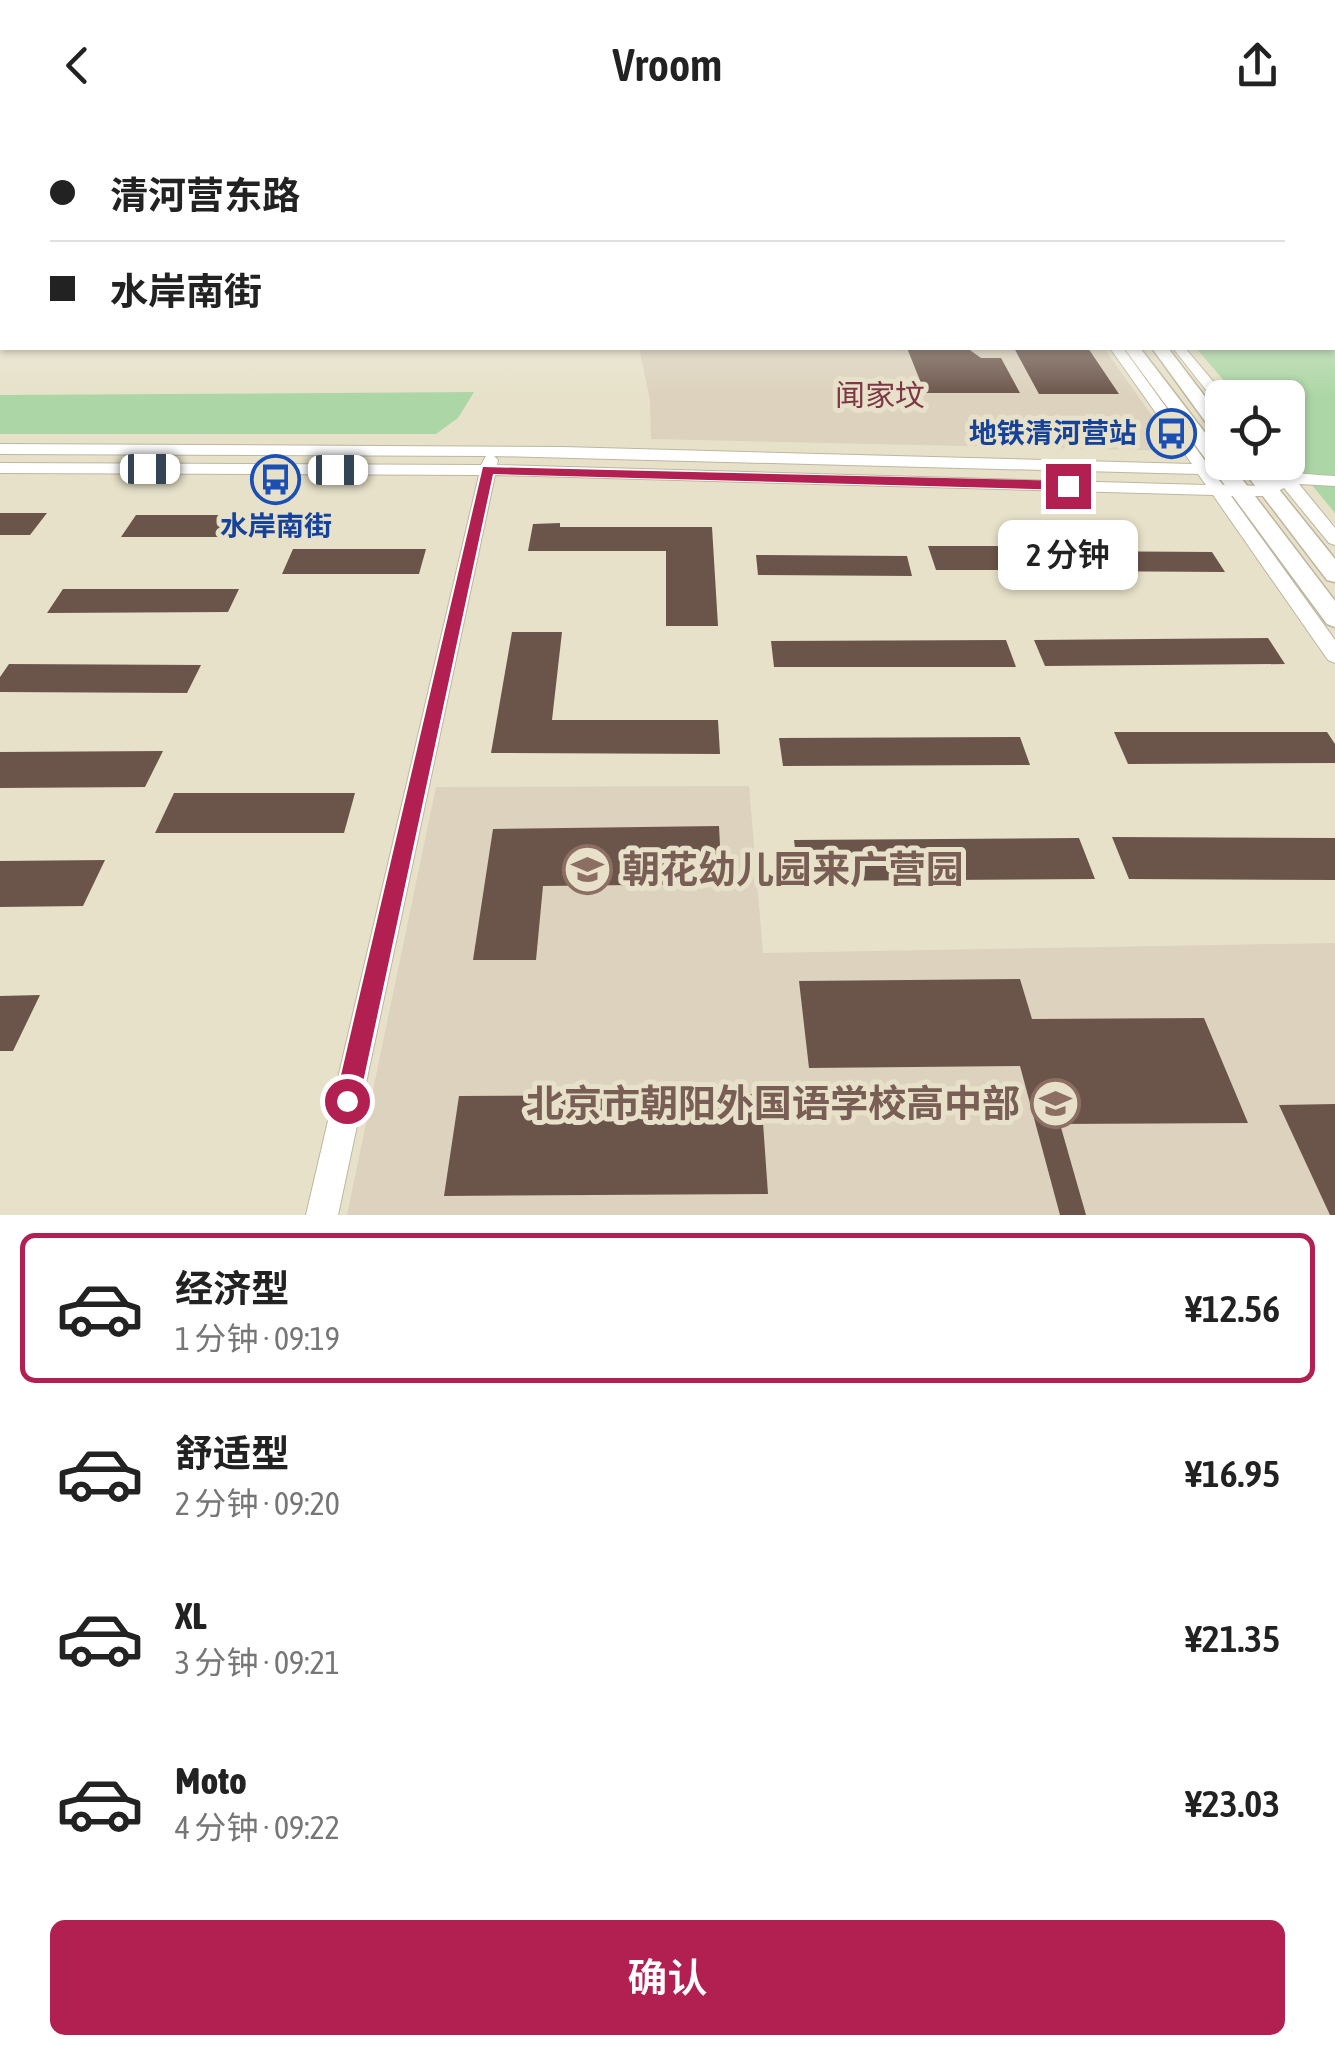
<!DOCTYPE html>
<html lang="zh">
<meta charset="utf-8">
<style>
:root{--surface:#fff;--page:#f6f6f6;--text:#222;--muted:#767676;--line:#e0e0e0;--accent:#b12050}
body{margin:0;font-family:"Asap Condensed","Noto Sans SC",sans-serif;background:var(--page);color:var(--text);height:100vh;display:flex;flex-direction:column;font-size:38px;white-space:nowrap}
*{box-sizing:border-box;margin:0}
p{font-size:32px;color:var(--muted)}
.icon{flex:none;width:55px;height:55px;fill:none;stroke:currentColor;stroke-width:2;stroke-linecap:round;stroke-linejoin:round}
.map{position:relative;height:1085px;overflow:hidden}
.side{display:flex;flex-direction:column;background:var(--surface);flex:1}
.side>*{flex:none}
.guide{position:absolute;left:0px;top:0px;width:1335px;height:220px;box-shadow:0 2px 8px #0004;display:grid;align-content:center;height:220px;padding:0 50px;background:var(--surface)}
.fabs{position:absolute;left:1205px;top:250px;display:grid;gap:20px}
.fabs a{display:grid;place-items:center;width:100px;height:100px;border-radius:15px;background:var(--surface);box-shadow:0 2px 8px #0004;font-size:50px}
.end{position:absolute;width:45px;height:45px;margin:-22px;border:12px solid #b12050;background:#fff;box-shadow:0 0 0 5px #fff}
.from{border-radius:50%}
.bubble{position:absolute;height:70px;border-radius:15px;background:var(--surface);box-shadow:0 2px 8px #0004;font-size:32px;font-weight:600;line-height:70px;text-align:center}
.car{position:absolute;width:30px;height:60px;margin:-30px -15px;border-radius:12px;box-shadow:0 0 8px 2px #0007;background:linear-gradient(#fff 24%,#345 0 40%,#fff 0 76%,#345 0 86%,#fff 0)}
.guide b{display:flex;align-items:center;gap:35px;height:95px;font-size:38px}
.guide b+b{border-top:2px solid var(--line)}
.guide i{width:25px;height:25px;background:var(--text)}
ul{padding:18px 0 0;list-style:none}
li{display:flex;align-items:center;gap:30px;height:150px;margin:0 20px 15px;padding:0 30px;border:5px solid transparent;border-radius:15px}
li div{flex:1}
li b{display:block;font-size:38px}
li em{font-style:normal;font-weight:600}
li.current{border-color:var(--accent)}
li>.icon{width:90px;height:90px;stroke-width:1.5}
.button{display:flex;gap:20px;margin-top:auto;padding:20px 50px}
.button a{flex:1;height:115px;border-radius:15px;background:var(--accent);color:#fff;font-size:40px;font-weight:600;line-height:115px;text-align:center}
header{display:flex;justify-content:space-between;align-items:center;height:130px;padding:0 50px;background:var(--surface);font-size:45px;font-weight:600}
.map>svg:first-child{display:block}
.education{fill:#dcd2bd}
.green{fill:#acd6a6}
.building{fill:#6b554b}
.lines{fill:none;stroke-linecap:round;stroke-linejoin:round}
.minor-casing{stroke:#bdb7a0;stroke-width:2}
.major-casing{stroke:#bdb7a0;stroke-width:3}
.minor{fill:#fff;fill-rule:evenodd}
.major{fill:#fff;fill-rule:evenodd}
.route{fill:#b12050}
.labels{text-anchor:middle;stroke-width:10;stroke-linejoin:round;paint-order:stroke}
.far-transit-label{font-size:28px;font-weight:bold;fill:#164399;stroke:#e7e1c9;text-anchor:end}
.far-neighbourhood-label{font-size:30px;fill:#7e3747;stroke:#e7e1c9}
.near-education-label{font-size:38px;font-weight:bold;fill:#785e54;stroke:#e7e1c9;text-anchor:start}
</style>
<header><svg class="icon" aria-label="back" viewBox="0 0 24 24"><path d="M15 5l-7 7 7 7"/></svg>Vroom<svg class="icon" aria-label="share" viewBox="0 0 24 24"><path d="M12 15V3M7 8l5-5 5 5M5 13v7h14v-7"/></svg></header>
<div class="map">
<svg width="1335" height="1085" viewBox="0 0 1335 1085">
<rect width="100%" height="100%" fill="#e7e1c9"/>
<path class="education" d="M639 218H1104L1177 321 651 309 650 270Z
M749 656 763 823 1335 813V1085H347L436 657Z"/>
<path class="green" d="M1332 115H1335V383L1288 326V268L1238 267 1196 218H1332Z
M474 262 458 288 436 304H0V265Z"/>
<path class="building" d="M907 218H967L981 228H1001L1020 263H925Z
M1014 218H1088L1119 264H1039Z
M0 383H47L30 405H0Z
M136 385H270L258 407H121Z
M560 393V397H712L718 496H666V421H528L533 394Z
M928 416H1034L1045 440H936Z
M293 419H426L419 444H282Z
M1061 421 1212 422 1225 442 1071 441Z
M756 425 907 426 912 446 758 445Z
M63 459H239L228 482 47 483Z
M512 502H562L552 590H718L720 624 491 623Z
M1268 508 1285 534 1045 536 1034 510Z
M1006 510 1016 537H774L771 511Z
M9 534 201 535 187 563 0 562V547Z
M1114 602H1327L1335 614V633L1128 634Z
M1020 607 1030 635 783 636 779 608Z
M163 621 145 657 0 658V622Z
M174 663H355L344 703H155Z
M719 696 722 754 543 756 536 830H473L493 699Z
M1112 707 1335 708V750L1129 749Z
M1079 708 1095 749 799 751 794 710Z
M105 730 83 776 0 777V731Z
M1020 849 1032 889 1204 888 1248 993 1060 994 1086 1085H1060L1020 936 809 938 799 851Z
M40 865 13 921H0V866Z
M761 964 768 1064 444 1066 459 966Z
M1335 974V1085H1330L1279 975Z"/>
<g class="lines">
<defs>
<path id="minor" d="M2 151V160L0 161V152Z
M1110 218H1123L1208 335C1253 336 1291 344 1335 346V356L1299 354 1335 398V415L1329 413 1284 358 1268 366H1231L1335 510V533L1328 530 1213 365 495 345 338 1085H306L479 345 0 343V333L481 335 486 326 0 324V314L563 317 1192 334ZM494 326 1198 344 1206 355 497 335 498 330ZM1215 345 1252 346 1272 351 1265 356 1223 355Z
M1173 218H1185L1227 268H1222V275L1217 274Z"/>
<path id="major" d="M1124 218H1140L1222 325V332H1229L1335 471V497L1327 494Z
M1152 218H1168L1222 289V306L1215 305Z
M1237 332H1257L1335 429V452L1327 450Z"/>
</defs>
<use href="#minor" class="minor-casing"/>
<use href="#major" class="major-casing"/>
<use href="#minor" class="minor"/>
<use href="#major" class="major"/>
</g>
<linearGradient id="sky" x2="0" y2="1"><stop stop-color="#64ace4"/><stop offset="0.43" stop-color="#f4f2e7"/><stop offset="1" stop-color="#f4f2e7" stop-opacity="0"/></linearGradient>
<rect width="1335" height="267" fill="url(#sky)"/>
<path class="route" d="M483 337 1068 351 1075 356 1068 360 493 344 359 971 347 983 335 971Z"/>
<defs>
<symbol id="bus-ring" viewBox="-11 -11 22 22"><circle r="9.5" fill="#e7e1c9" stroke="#1a4fb4" stroke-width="1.5"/><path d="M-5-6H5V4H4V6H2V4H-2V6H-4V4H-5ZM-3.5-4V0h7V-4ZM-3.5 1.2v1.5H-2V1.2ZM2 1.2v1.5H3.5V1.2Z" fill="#1a4fb4"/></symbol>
<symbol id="school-ring" viewBox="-11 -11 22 22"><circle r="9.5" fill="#e7e1c9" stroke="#8d6e63" stroke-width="1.5"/><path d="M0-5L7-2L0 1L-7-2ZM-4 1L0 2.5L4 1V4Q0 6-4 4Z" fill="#8d6e63"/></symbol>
</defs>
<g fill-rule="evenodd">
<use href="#bus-ring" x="1144" y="276" width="55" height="55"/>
<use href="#bus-ring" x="248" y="322" width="55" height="55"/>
<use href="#school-ring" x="560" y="712" width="55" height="55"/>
<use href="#school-ring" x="1028" y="946" width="55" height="55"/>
</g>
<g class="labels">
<g class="far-transit-label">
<text x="1137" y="313">地铁清河营站</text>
<text x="276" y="406" text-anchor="middle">水岸南街</text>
</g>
<g class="far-neighbourhood-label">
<text x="880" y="276">闻家坟</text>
</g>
<g class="near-education-label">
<text x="622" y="753">朝花幼儿园来广营园</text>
<text x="1020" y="987" text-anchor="end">北京市朝阳外国语学校高中部</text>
</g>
</g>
</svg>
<div class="fabs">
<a><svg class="icon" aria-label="locate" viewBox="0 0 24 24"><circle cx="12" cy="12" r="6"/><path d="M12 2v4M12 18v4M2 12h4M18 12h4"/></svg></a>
</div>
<i class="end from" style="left:347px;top:971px"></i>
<i class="end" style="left:1068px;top:356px"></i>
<div class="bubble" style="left:998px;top:390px;width:140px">2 分钟</div>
<i class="car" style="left:150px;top:339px;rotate:90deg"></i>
<i class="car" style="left:338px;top:340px;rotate:90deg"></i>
<div class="guide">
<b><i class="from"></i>清河营东路</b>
<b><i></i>水岸南街</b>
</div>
</div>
<section class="side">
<ul>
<li class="current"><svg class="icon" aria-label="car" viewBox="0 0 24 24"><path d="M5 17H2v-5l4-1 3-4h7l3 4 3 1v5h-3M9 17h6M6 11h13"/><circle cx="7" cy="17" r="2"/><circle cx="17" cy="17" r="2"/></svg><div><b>经济型</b><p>1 分钟 · 09:19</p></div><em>¥12.56</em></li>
<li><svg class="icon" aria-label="car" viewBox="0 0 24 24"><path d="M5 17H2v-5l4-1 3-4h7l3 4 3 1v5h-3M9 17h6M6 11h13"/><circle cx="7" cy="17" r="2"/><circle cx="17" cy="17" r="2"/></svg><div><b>舒适型</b><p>2 分钟 · 09:20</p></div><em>¥16.95</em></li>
<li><svg class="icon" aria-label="car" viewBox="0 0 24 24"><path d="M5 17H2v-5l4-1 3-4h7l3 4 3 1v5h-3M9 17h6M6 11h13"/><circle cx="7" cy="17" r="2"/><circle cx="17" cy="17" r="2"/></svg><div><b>XL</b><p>3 分钟 · 09:21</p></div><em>¥21.35</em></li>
<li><svg class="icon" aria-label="car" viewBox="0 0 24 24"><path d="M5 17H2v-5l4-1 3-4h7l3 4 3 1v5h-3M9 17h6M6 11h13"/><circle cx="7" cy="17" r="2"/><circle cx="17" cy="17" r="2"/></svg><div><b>Moto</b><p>4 分钟 · 09:22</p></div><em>¥23.03</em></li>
</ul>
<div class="button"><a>确认</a></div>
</section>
